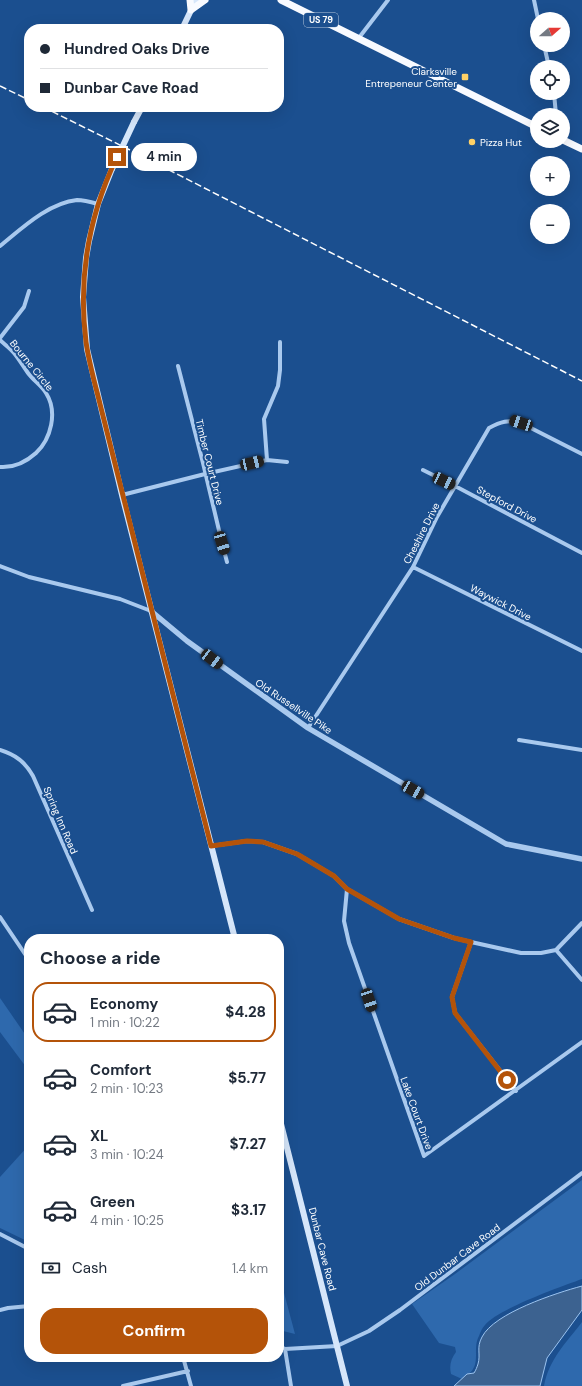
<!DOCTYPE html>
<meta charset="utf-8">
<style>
:root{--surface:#fff;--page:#f6f6f7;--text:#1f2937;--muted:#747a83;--line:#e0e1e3;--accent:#b45309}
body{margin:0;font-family:"DM Sans",sans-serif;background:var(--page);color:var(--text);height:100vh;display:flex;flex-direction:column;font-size:15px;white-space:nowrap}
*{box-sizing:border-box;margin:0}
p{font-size:13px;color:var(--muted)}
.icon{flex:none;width:22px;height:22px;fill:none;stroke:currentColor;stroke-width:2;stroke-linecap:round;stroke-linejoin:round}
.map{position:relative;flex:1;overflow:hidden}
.panel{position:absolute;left:24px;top:934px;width:260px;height:428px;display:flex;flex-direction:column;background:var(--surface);border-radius:16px;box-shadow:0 4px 16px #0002}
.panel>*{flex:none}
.banner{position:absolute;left:24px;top:24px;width:260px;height:88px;border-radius:16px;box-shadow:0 4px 16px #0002;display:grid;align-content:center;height:88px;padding:0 16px;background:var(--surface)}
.needle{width:26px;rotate:69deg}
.buttons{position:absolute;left:530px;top:12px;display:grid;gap:8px}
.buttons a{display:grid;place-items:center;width:40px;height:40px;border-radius:50%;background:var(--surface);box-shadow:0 4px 16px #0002;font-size:20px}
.end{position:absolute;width:18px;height:18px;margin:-9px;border:5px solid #b45309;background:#fff;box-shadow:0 0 0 2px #fff}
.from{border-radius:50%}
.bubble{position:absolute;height:28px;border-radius:14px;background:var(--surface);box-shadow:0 4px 16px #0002;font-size:13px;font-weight:700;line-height:28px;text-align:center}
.car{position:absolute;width:12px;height:24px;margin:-12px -6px;border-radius:5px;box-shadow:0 0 3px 1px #0007;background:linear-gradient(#222 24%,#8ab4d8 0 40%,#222 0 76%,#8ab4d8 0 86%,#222 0)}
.banner b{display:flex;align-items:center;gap:14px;height:38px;font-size:15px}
.banner b+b{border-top:1px solid var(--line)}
.banner i{width:10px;height:10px;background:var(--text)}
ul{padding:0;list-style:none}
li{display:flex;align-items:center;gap:12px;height:60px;margin:0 8px 6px;padding:0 8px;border:2px solid transparent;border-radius:16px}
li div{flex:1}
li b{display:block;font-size:15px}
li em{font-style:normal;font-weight:700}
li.active{border-color:var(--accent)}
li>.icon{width:36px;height:36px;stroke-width:1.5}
h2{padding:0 16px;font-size:18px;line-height:48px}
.pay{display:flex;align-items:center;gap:10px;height:44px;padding:0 16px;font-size:15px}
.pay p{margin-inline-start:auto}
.button{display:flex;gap:8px;margin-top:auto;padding:8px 16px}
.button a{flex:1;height:46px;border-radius:16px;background:var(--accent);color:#fff;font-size:16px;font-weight:700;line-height:46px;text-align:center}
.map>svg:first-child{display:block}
.green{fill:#2e69ad}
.water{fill:#3c6290;stroke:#9cc4f0}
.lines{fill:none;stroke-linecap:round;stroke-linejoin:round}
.minor{stroke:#a9c9ee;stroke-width:4}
.tertiary{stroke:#a9c9ee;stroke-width:5.5}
.secondary{stroke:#d6e6fa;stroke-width:6}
.trunk{stroke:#f8faff;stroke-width:7}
.rail{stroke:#fff;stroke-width:1.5;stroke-dasharray:7 3;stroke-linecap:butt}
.secondary-bridge{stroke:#d6e6fa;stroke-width:6}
.route{stroke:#b45309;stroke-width:5}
.poi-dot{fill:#ffd166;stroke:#1b4f8f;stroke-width:1.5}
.labels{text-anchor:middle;stroke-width:4;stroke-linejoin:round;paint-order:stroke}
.shield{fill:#1b4f8f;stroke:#bbcadd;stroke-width:1}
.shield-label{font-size:9px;font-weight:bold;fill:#fff}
.poi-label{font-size:10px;fill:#fff;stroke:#1b4f8f;text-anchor:end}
.street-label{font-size:10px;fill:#fff;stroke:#1b4f8f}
</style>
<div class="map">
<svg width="582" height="1386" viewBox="0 0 582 1386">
<rect width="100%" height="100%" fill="#1b4f8f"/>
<path class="green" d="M0 998 29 1040V1071L0 1032Z
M29 1145V1242L0 1228V1177Z
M582 1180V1279C560 1287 498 1309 485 1325 482 1328 480 1333 479 1336 473 1347 479 1360 473 1369 471 1373 466 1376 462 1379L451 1374C449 1365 451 1359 456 1352L455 1347 439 1343 412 1304 455 1274Z
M279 1274 295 1334 279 1330Z
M582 1322V1386H544C549 1359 566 1343 582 1322Z"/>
<path class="water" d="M582 1286V1310L547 1358 540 1386H454L467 1374 474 1373C476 1370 477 1367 478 1364 481 1354 476 1348 482 1337 494 1313 556 1293 582 1286Z"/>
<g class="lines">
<path class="minor" d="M534 0 538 19
M358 39 388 0
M544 45 549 67
M554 93 556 115
M0 246C21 229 48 203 77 200 83 200 91 202 98 204
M0 338 24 307 29 291
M0 340C4 344 10 348 14 353 19 359 23 366 28 373 33 380 42 386 46 393 58 412 51 439 36 453 26 462 14 468 0 467
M178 366 203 463 222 543 227 562
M267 460 264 419 278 386 280 370V342
M423 470 455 486 582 553
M122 495 205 474 267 460 287 462
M0 566 29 577 120 599 151 611
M413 567 582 651
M308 728 413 567 437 517 489 428C500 422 509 419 521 423L582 454
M519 740 582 750
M0 750C16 755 25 762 33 776L92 910
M211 846 247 841 263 842 297 854 334 876 347 889 399 919 454 938 471 942 521 953H541L556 950 582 923
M347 889 344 921 349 943 424 1156 582 1042
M0 917 29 960
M471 942 452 997 455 1013 516 1091
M556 950 582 980
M0 1234 29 1249
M0 1310 8 1308 29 1306
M279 1346 285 1349 337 1346 369 1331 400 1310 582 1173
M285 1349 291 1386
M183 1357 191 1386
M123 1386 188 1371"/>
<path class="tertiary" d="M151 611 187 641 308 728 506 844 582 859"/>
<path class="secondary" d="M182 29 196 0
M134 122 142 107
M112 169 98 204 89 241 86 258 83 297 87 349 122 495 235 939
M279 1116 347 1386"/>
<path class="trunk" d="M190 0 191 10 205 0
M281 0 537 127
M563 140 582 149"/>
<path class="rail" d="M0 86 29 100
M43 107 130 150 582 381"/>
<path class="secondary-bridge" d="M112 169 134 122"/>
</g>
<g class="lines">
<path class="route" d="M117 157C89 215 78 278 86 342 89 363 95 384 100 404L211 846 247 841 263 842 297 854 334 876 347 889 399 919 454 938 471 942 452 997 455 1013 507 1080"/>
</g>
<g class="poi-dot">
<rect x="461" y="73" width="8" height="8" rx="2"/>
<circle cx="472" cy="142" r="4"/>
</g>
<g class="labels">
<rect class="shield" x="304" y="13" width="34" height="14" rx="3"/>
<g class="shield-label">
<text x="321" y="23">US 79</text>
</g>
<g class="poi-label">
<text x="457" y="75">Clarksville<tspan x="457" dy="12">Entrepeneur Center</tspan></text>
<text x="480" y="146" text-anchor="start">Pizza Hut</text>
</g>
<g class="street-label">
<text transform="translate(32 365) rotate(51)" y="4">Bourne Circle</text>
<text transform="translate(210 462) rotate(76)" y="4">Timber Court Drive</text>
<text transform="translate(507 504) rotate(28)" y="4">Stepford Drive</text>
<text transform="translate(421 533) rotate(-63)" y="4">Cheshire Drive</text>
<text transform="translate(501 602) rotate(27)" y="4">Waywick Drive</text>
<text transform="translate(294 706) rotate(34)" y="4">Old Russellville Pike</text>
<text transform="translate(61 820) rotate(67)" y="4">Spring Inn Road</text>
<text transform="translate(417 1113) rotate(70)" y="4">Lake Court Drive</text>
<text transform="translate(323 1249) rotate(76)" y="4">Dunbar Cave Road</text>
<text transform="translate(457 1257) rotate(-37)" y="4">Old Dunbar Cave Road</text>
</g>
</g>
</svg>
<div class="buttons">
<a><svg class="needle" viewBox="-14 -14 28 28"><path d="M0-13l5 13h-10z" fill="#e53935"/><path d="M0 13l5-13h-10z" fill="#747a83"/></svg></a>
<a><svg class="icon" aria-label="locate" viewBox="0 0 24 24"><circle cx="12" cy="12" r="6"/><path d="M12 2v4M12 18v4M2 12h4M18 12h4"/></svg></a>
<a><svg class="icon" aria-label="layers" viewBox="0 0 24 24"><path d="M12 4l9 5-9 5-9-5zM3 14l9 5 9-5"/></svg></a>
<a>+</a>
<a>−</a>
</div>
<i class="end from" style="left:507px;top:1080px"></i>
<i class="end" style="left:117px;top:157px"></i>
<div class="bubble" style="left:131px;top:143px;width:66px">4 min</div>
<i class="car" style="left:521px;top:423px;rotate:288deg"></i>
<i class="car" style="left:252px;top:463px;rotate:77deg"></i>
<i class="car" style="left:444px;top:481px;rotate:115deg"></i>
<i class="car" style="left:222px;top:543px;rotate:163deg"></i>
<i class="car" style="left:212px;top:659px;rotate:127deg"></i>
<i class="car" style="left:413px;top:790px;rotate:120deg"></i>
<i class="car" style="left:369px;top:1000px;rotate:161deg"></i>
<div class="banner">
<b><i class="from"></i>Hundred Oaks Drive</b>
<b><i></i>Dunbar Cave Road</b>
</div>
<section class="panel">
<h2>Choose a ride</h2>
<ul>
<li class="active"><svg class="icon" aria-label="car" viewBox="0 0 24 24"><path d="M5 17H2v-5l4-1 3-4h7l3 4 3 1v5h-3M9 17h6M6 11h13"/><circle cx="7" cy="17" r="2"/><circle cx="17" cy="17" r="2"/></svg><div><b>Economy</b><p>1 min · 10:22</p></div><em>$4.28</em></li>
<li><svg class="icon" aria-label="car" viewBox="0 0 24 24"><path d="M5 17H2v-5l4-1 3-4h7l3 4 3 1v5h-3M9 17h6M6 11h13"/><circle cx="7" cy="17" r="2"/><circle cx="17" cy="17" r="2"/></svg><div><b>Comfort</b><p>2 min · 10:23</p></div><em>$5.77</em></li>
<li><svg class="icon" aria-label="car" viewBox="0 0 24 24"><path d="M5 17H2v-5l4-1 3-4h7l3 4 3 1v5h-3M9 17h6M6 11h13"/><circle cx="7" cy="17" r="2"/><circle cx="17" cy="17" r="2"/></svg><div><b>XL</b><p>3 min · 10:24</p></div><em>$7.27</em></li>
<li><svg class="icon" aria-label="car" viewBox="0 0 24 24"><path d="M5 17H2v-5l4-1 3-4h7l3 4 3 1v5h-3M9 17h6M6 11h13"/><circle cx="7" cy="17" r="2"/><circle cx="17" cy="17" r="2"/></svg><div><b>Green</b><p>4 min · 10:25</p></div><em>$3.17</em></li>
</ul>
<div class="pay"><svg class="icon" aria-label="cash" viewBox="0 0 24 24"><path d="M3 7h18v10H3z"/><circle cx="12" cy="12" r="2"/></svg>Cash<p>1.4 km</p></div>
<div class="button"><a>Confirm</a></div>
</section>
</div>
